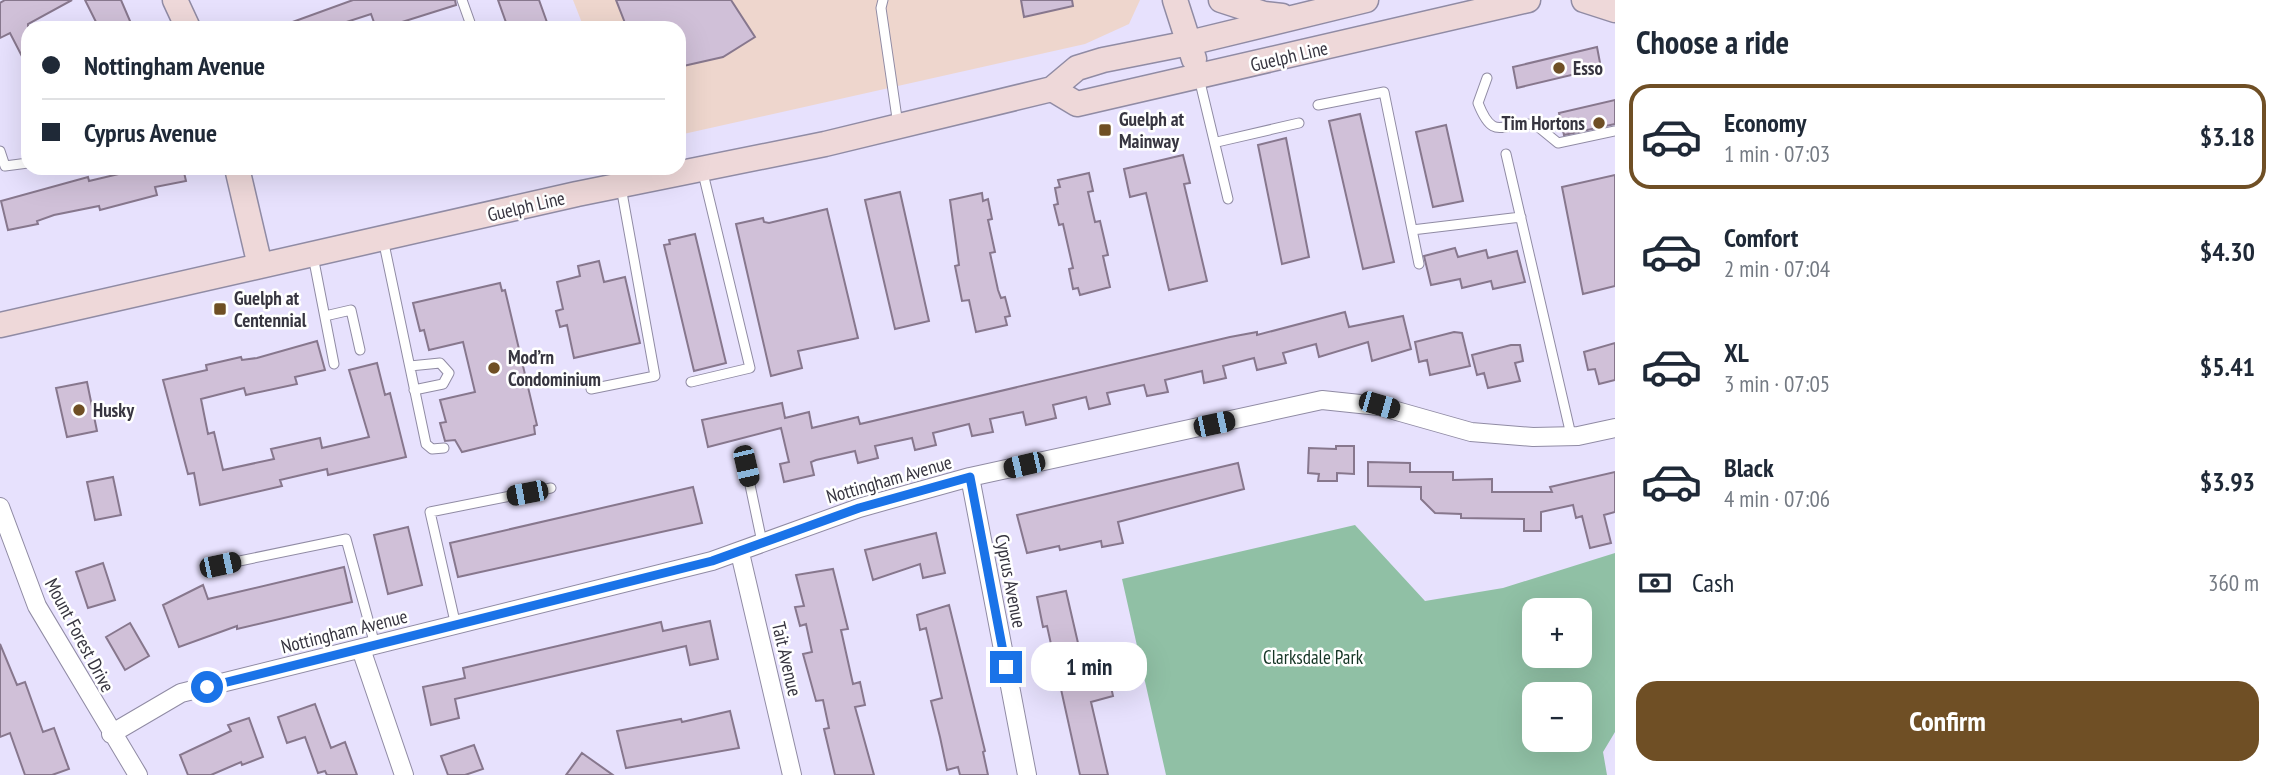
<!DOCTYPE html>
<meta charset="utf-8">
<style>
:root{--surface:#fff;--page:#f2f2f3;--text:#1f2937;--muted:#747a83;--line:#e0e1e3;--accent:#6f4f25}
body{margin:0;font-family:"PT Sans Narrow",sans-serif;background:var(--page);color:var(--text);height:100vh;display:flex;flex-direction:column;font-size:26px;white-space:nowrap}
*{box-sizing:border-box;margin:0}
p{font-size:23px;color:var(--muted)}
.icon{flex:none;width:38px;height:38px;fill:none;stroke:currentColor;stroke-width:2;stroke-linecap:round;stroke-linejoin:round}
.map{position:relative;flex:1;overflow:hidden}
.panel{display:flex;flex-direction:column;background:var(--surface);width:665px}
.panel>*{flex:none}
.banner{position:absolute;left:21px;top:21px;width:665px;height:154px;border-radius:21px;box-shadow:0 7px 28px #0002;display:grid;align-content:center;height:154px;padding:0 21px;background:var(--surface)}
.buttons{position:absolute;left:1522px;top:598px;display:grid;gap:14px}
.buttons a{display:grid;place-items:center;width:70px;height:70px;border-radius:14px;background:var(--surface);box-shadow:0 7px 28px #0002;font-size:35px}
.end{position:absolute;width:32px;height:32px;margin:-16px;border:9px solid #1a73e8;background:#fff;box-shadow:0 0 0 4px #fff}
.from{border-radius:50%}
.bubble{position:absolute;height:49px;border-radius:21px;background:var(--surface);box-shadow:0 7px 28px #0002;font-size:23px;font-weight:600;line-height:49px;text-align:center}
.car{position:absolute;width:21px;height:42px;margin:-21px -10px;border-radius:9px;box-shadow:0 0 5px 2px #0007;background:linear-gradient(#222 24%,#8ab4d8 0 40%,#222 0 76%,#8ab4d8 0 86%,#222 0)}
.banner b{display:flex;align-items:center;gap:24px;height:66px;font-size:26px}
.banner b+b{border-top:2px solid var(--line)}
.banner i{width:18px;height:18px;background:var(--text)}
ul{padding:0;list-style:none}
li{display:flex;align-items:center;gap:21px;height:105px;margin:0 14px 10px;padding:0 7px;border:4px solid transparent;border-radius:21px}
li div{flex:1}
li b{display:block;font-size:26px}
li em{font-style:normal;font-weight:600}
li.on{border-color:var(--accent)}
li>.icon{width:63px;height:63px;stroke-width:1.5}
h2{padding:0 21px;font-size:32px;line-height:84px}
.pay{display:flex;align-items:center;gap:18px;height:77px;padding:0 21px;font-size:26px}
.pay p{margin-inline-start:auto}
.action{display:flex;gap:14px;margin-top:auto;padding:14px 21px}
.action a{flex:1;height:80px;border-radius:21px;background:var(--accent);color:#fff;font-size:28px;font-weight:600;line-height:80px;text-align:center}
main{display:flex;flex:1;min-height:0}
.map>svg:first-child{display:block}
.industrial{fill:#eed6cd}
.green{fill:#90c0a5;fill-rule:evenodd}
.building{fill:#d0c0d8;stroke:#87778d;stroke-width:2}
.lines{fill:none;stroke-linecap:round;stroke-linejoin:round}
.lane-casing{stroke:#908ba4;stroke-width:11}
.street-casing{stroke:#908ba4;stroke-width:20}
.secondary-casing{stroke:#908ba4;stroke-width:27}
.lane{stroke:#fff;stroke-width:9}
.street{stroke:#fff;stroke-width:18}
.secondary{stroke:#eed8d9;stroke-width:24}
.route{stroke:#1a73e8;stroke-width:9}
.poi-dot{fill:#6f4f25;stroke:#fff;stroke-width:2.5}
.labels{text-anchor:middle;stroke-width:5;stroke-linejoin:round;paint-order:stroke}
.street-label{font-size:19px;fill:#373540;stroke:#fff}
.poi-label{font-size:19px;font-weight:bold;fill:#373540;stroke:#fff;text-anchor:start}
.park-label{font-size:19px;fill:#153525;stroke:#fff}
</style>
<main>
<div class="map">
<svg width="1615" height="775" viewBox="0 0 1615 775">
<rect width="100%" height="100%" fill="#e7e1fd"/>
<path class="industrial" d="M573 0H1140L1129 24 1085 44 679 135V28H584Z"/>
<path class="green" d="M1355 525 1425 601 1503 588 1615 553V732L1603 752 1607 775H1166L1122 579ZM1535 611H1580V656H1535ZM1535 695H1580V740H1535Z"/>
<path class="building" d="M5 0H72L28 24V68L10 33 0 38V3Z
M85 0H121L133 28H99Z
M353 0H455L456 5 383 28H376L371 14 328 28H276Z
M498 0H539L549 28H508Z
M616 0H731L755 37 723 57 679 67V28H627Z
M1021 0H1072L1073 6 1024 17Z
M1597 47 1601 68 1517 88 1513 67Z
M1615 100V124L1564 135 1559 113Z
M1360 114 1394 262 1363 269 1329 121Z
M1446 125 1463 201 1433 207 1416 132Z
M1286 138 1309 257 1282 264 1258 145Z
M1183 155 1190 183 1184 184 1207 281 1169 290 1146 193 1130 197 1124 169Z
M144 168H183L186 181 155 187 157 195 100 210 99 206 54 215 37 221 38 224 8 230 1 201 88 177 89 181Z
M1089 173 1093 191 1088 192 1095 222 1100 221 1108 255 1103 256 1110 287 1080 295 1078 288 1073 289 1069 269 1073 268 1063 224 1059 225 1054 205 1058 204 1055 188 1060 187 1058 180Z
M1615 175V286L1583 294 1562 187Z
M900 192 929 321 895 329 865 200Z
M982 193 983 201 988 199 992 219 988 220 995 252 990 253 998 290 1001 298 1005 297 1010 316 1005 317 1007 325 976 332 969 300 962 301 955 266 959 265 950 200Z
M827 209 858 338 798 351 802 368 771 376 736 224 763 218 764 222 769 223Z
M695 234 726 363 694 371 664 245 670 244 669 240Z
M1455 248 1458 257 1486 250 1488 258 1517 251 1525 282 1493 289 1491 281 1462 288 1460 279 1431 285 1424 256Z
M599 261 604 282 625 277 640 343 574 358 567 325 560 327 556 311 563 309 557 282 580 276 578 266Z
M500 283 502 291 505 290 537 425 534 426 535 434 462 452 455 440 445 441 440 423 446 422 440 400 475 392 463 342 429 350 424 330 420 331 413 303Z
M1345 312 1349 327 1403 316 1411 349 1372 361 1368 342 1319 357 1316 344 1283 353 1286 363 1257 370 1254 358 1223 366 1226 378 1204 383 1202 371 1165 380 1168 392 1147 396 1144 385 1107 393 1110 404 1089 409 1086 397 1053 405 1056 418 1026 425 1023 412 990 419 993 432 972 436 969 424 933 433 936 445 915 450 912 438 875 446 878 458 858 463 855 451 816 460 811 462 814 475 784 482 780 464 789 462 781 428 708 447 702 420 782 403 785 418 809 412 812 428 858 417 860 424 1230 337 1257 332V335Z
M1454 332 1462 333 1470 366 1430 375 1427 360 1419 362 1415 342Z
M317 341 325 370 295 377 297 384 246 395 244 388 201 399 208 434 214 432 223 470 274 459 271 449 320 438 322 448 369 437 349 370 377 363 385 395 390 393 406 457 328 475 327 469 280 480 282 486 200 505 194 473 188 474 163 380 207 370 206 365 241 357 242 360 257 358Z
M1615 343V380L1599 384 1595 369 1588 370 1584 352Z
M1511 345H1520L1523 361 1515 363 1520 381 1488 388 1484 373 1477 375 1472 355Z
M87 382 97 431 67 437 56 388Z
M1336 446H1354V474L1337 473V481H1318L1319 474 1308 473 1309 448 1336 449Z
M1368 462 1410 463V472H1453V480L1492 479V492H1552L1550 487 1615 472V512L1604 515 1611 543 1590 548 1582 516 1576 518 1573 505 1541 512V531H1524V519L1461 518V514L1435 513 1421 499V487L1368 486Z
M1238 463 1244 489 1118 522 1123 543 1102 547 1101 541 1060 550 1059 546 1027 553 1017 515Z
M113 477 121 515 95 520 87 482Z
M693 487 702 523 458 577 450 543Z
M408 527 422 585 388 594 374 535Z
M936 533 945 573 923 578 920 564 873 580 865 550Z
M103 563 115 600 88 608 76 572Z
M344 567 352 602 237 629V626L179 647 163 605 203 585 208 599Z
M833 569 848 629 841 630 853 684 860 682 865 705 855 707 874 775H835L824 729 829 728 823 700 816 701 803 654 812 652 806 624 800 626 795 607 804 606 796 575Z
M1066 591 1084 669 1095 667 1099 684 1110 682 1113 696 1091 702 1108 775H1080L1047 626 1043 627 1037 597Z
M949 605 985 751 983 752 988 775H960L958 767 947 770 940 737 931 701 942 698 926 628 920 630 917 615Z
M710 621 718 659 690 665 686 646 563 674 455 699 459 718 431 725 423 687 465 678 463 668 661 622 663 631Z
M130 623 149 656 125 670 106 637Z
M0 644 17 685 25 682 43 732 54 728 69 769 52 775H25L10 733 0 737Z
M315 704 331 748 345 742 357 775H327L325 771 318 773 305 737 287 743 278 717Z
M730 711 739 748 626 768 617 731 681 719 682 722Z
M249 718 263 757 242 765 241 762 211 775H188L180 755 231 731 228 725Z
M474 745 483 769 465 775H448L441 756Z
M582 753 613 775H566Z"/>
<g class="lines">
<defs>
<path id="lane" d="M462 0 472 28
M883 0 881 8 898 125
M1199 78 1228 199
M1487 78 1478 103C1495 146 1504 118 1536 125L1558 143 1615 131
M1318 105 1384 92 1419 264
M1217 142 1299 123
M0 151 5 166 28 163
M1506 154 1571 435
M1412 230 1521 217
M383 239 426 444 432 449 444 448
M313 256 334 364
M325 316 351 310 360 350
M410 366 440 363 449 373 443 384 414 390
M691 382 750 368 702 169
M591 389 655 376 621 187
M746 466 762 542
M220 565 346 539 375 645
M456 626 430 512 551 488"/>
<path id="street" d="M970 477 1027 775
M0 507 37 606 138 775
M740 553 792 775
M361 649 404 775
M111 734 181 693 712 561 859 508 970 477 1322 400 1379 406 1471 432 1533 437 1578 436 1615 428"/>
<path id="secondary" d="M175 0 188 28
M1175 0 1194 59
M1221 0 1264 14 1282 16
M1584 0 1615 10
M1052 89 1077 104 1528 0
M237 168 260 266
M0 325 577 194 825 144 1052 89 1077 68 1103 60 1189 43 1366 0"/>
</defs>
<use href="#lane" class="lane-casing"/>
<use href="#street" class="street-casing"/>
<use href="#secondary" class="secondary-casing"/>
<use href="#lane" class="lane"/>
<use href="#street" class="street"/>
<use href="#secondary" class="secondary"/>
</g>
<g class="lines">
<path class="route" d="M207 687 712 561 859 508 970 477 1006 667"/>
</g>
<g class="poi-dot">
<circle cx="1559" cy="68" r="7"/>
<circle cx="1599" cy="123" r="7"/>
<rect x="1098" y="123" width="14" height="14" rx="3.5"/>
<rect x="213" y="302" width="14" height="14" rx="3.5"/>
<circle cx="494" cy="368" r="7"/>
<circle cx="79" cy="410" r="7"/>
</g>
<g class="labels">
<g class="street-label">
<text transform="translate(1289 56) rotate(-13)" y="7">Guelph Line</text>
<text transform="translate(526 206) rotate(-13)" y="7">Guelph Line</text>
<text transform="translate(889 479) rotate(-16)" y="7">Nottingham Avenue</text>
<text transform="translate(1011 581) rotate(79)" y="7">Cyprus Avenue</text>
<text transform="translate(344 631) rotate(-14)" y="7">Nottingham Avenue</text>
<text transform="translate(80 635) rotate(62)" y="7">Mount Forest Drive</text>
<text transform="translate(787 659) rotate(77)" y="7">Tait Avenue</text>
</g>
<g class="poi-label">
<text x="1573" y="75">Esso</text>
<text x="1119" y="126">Guelph at<tspan x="1119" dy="22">Mainway</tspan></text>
<text x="1585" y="130" text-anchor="end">Tim Hortons</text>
<text x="234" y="305">Guelph at<tspan x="234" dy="22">Centennial</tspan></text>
<text x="508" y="364">Mod’rn<tspan x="508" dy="22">Condominium</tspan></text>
<text x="93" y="417">Husky</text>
</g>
<g class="park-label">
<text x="1313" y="664">Clarksdale Park</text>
</g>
</g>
</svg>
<div class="buttons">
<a>+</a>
<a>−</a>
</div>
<i class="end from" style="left:207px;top:687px"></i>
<i class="end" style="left:1006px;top:667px"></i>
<div class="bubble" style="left:1031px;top:642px;width:116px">1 min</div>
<i class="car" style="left:1379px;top:405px;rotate:106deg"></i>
<i class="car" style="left:1214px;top:424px;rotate:78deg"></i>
<i class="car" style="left:1024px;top:465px;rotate:257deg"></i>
<i class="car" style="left:746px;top:466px;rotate:167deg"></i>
<i class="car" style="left:527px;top:493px;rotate:259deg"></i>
<i class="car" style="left:220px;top:565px;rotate:78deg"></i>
<div class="banner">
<b><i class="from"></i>Nottingham Avenue</b>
<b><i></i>Cyprus Avenue</b>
</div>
</div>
<section class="panel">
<h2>Choose a ride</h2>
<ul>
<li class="on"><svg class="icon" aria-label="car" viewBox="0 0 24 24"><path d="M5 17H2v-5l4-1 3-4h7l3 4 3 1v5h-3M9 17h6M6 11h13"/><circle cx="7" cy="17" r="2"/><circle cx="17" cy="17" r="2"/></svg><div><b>Economy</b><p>1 min · 07:03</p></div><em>$3.18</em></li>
<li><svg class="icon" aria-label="car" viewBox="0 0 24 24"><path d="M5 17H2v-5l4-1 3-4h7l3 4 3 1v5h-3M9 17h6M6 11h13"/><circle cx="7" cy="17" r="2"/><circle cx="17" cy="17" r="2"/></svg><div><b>Comfort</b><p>2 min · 07:04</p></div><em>$4.30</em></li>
<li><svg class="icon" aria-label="car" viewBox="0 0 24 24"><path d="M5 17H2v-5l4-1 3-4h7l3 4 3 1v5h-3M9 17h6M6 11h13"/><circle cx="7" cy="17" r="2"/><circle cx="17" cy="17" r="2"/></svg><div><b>XL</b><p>3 min · 07:05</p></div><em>$5.41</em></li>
<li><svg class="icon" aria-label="car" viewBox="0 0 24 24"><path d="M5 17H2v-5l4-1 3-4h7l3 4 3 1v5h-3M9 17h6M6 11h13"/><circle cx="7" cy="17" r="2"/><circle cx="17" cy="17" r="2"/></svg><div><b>Black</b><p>4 min · 07:06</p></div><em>$3.93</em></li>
</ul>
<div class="pay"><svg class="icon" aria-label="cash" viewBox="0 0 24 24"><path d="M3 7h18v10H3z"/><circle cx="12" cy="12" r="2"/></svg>Cash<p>360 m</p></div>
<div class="action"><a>Confirm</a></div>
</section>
</main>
